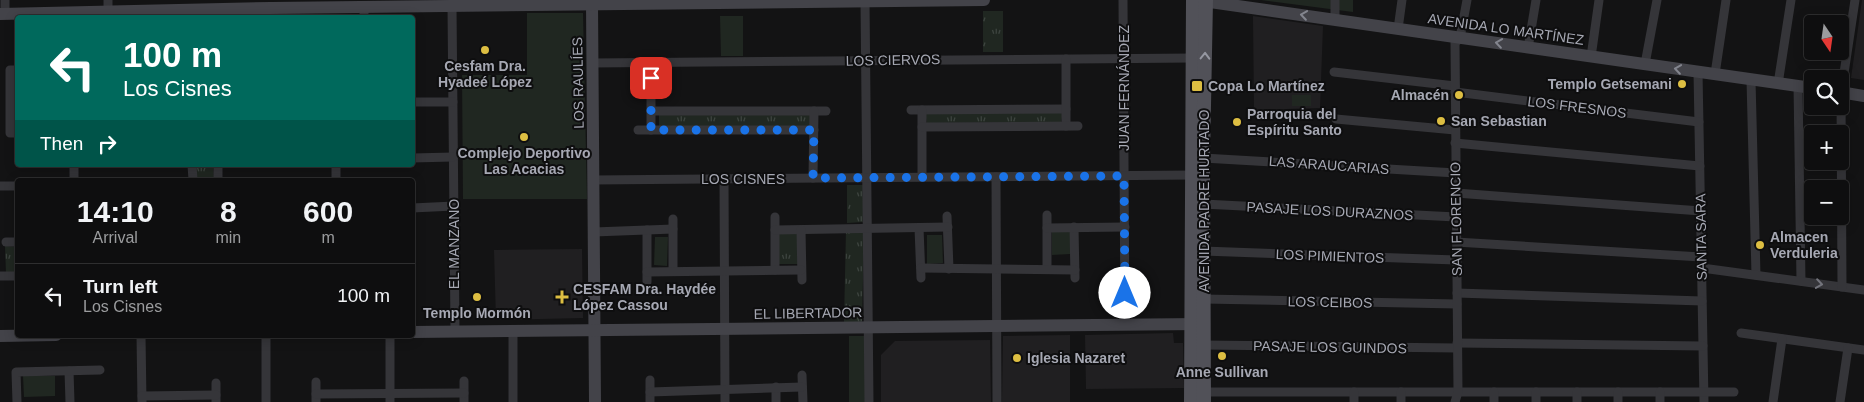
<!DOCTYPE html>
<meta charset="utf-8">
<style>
body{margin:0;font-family:Helvetica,sans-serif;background:#171718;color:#f1f3f6;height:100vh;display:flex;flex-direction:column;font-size:19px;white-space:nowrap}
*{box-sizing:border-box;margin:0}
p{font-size:16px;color:#9b9c9e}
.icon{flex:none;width:28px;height:28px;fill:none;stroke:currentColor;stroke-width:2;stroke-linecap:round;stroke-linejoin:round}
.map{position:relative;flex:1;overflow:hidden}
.panel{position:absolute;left:15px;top:178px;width:400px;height:160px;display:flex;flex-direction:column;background:#0e0e0f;border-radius:5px;box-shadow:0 2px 12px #0003,0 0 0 1px #2e2e2f}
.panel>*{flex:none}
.hud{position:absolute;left:15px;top:15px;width:400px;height:152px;border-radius:5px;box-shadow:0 2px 12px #0003,0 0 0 1px #2e2e2f;background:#00695c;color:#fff;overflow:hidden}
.needle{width:32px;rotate:167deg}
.controls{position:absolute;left:1804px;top:15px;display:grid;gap:10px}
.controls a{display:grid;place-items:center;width:45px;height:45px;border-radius:5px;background:#0e0e0f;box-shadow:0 2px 12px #0003,0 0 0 1px #2e2e2f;font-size:25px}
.pin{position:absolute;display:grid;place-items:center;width:42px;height:42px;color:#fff;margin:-21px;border-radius:10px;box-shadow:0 2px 8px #0006}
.me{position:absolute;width:55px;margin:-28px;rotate:0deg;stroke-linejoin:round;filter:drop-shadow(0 0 4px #0008)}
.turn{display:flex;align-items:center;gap:18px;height:105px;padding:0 25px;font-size:22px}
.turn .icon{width:65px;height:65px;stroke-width:2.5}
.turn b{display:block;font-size:35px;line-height:42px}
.then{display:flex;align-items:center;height:48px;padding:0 25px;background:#0003;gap:10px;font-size:19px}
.eta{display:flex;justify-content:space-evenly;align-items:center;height:85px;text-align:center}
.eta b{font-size:30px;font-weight:800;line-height:35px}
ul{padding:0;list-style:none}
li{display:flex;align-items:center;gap:15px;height:65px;padding:0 25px;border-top:1px solid #2e2e2f}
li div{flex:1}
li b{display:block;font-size:19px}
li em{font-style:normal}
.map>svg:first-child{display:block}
</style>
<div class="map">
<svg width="1864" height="402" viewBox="0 0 1864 402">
<defs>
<pattern id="grass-tufts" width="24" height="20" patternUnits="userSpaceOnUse" patternTransform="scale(1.25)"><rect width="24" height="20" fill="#202721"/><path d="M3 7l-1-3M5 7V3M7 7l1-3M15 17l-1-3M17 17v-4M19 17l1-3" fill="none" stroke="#3d443f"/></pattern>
</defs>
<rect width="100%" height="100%" fill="#131314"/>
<g fill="#201f21">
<polygon points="1862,0 1864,0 1864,80 1851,78"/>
<polygon points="1253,16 1323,26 1320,108 1254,110"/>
<polygon points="582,249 583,318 496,320 494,250"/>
<polygon points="1173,333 1174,343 1183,343 1184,388 1086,389 1085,335"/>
<polygon points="1070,335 1070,402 1002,402 1003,336"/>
<polygon points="990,340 991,402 881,402 881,355 895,341"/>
</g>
<g fill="url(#grass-tufts)">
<rect x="983" y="11" width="20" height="41"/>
<rect x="12" y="76" width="5" height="51"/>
<polygon points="1063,111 1061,122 927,123 925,113"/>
<polygon points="659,114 810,114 810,127 659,128"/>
<polygon points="195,165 213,165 214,179 195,179"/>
<polygon points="847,185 863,185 863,222 847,223"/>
<polygon points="846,231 864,232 862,322 844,322"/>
<polygon points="777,232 797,232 798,264 779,264"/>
<polygon points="5,246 17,247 17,273 6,273"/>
</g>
<g fill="#202721">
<polygon points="1261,0 1353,0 1353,12"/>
<polygon points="527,13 583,13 587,199 463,199 462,75 527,75"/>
<polygon points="720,16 743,16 743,56 721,56"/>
<rect x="1292" y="95" width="19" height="11"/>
<polygon points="1070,230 1070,254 1052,255 1052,231"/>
<polygon points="927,235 942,235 943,263 927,264"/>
<polygon points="655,237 668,237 667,266 654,265"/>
<rect x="849" y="336" width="16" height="66"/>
<polygon points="23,376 55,376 55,396 24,397"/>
</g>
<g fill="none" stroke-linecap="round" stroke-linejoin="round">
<g stroke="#353539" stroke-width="9">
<polyline points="5,0 5,14"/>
<polyline points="108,0 108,12"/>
<polyline points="1123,0 1125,325"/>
<polyline points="865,1 869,402"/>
<polyline points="452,6 455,331"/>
<polyline points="364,7 364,18"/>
<polyline points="1335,20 1335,0"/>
<polyline points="1398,29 1402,0"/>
<polyline points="1528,48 1536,0"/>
<polyline points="1591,57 1599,0"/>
<polyline points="651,62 651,130"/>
<polyline points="592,63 1193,58"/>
<polyline points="1645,64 1657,0"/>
<polyline points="18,70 10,70 10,133 18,133"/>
<polyline points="1334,72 1455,86"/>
<polyline points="1698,72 1704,402"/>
<polyline points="1715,74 1726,0"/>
<polyline points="1751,80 1756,275"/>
<polyline points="1778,84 1791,0"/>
<polyline points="1798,86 1801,281"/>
<polyline points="1455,92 1699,122"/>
<polyline points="412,102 453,102"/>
<polyline points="911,110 1066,109"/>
<polyline points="922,110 922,177"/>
<polyline points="651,111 826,111"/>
<polyline points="1336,119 1455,130"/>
<polyline points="1066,126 1066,59"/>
<polyline points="922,127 1078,126"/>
<polyline points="638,130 814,130"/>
<polyline points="1455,143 1700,166"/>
<polyline points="412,158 453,157"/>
<polyline points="1203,158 1456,173"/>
<polyline points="74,165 74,180"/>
<polyline points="192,165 193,180"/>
<polyline points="218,165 218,180"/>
<polyline points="336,165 336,180"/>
<polyline points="996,177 997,402"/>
<polyline points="813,178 814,111"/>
<polyline points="724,179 725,402"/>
<polyline points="593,180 1193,175"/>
<polyline points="0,186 18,186"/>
<polyline points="1456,193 1701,211"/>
<polyline points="1203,204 1456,217"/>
<polyline points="412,208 454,206"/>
<polyline points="1047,215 1047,269"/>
<polyline points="947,216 949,269"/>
<polyline points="775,217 775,270"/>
<polyline points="1074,227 1075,278"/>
<polyline points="919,228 921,278"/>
<polyline points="1047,228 1125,227"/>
<polyline points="647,230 647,282"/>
<polyline points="775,230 948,227"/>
<polyline points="801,230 802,280"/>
<polyline points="594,232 673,229"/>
<polyline points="6,242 18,242"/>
<polyline points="1456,242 1701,257"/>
<polyline points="1203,251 1456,260"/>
<polyline points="921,268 1075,270"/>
<polyline points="1702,268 1864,290"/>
<polyline points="673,271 673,219"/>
<polyline points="647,272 801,270"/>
<polyline points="0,276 18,276"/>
<polyline points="1842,287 1841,93 1855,0"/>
<polyline points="1457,293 1702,301"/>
<polyline points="1203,299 1457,304"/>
<polyline points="513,331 513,402"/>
<polyline points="1741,333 1864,350"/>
<polyline points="141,335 142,402"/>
<polyline points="266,335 266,402"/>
<polyline points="390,335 390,402"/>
<polyline points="1457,343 1703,346"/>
<polyline points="1203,345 1457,348"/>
<polyline points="69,371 70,402"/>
<polyline points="802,375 803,402"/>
<polyline points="650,380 650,402"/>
<polyline points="464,381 464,402"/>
<polyline points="316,382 316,402"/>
<polyline points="216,383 216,402"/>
<polyline points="776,387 776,402"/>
<polyline points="650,392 802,387"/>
<polyline points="1204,392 1734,392"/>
<polyline points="1494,392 1494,402"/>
<polyline points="1536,392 1536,402"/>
<polyline points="1577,392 1577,402"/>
<polyline points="1618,392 1618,402"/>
<polyline points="1660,392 1660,402"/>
<polyline points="316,394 464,393"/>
<polyline points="142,396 216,395"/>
<polyline points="17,402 16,372 100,370"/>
<polyline points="1354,402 1354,392"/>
<polyline points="1401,402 1401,392"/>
<polyline points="1455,402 1458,392 1455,43 1460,38 1467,0"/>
<polyline points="1773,402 1782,339"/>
<polyline points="1840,402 1848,348"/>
</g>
<g stroke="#434349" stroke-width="12">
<polyline points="1196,0 1812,88"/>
<polyline points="592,4 595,402"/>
<polyline points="0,14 271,8 984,0"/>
<polyline points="1840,92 1864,96"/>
<polyline points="412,332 1200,324"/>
<polyline points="0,336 56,335"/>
</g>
<g stroke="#515158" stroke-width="14">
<polyline points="1191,402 1193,0"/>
<polyline points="1204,402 1203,158 1206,0"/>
</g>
</g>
<defs><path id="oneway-chevron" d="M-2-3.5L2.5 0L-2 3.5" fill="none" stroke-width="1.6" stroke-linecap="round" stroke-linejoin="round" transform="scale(1.25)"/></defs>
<g stroke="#83858e">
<use href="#oneway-chevron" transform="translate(1304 15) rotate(-172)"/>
<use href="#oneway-chevron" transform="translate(1499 43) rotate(-172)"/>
<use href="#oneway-chevron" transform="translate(1678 69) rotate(-172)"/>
</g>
<use stroke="#9597a1" href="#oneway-chevron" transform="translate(1205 56) rotate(-89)"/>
<use stroke="#73747c" href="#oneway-chevron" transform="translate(1819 284) rotate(8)"/>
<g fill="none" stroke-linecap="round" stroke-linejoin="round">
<polyline stroke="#1a73e8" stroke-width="9" stroke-dasharray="0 16.2" points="651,78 651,130 814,130 813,178 1124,176 1125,293"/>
</g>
<g fill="#ddbe42" stroke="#0e0e0f" stroke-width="2">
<circle cx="485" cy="50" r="5"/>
<circle cx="1682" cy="84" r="5"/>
<rect x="1191" y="80" width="12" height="12" rx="2.5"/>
<circle cx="1459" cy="95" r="5"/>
<circle cx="1441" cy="121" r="5"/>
<circle cx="1237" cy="122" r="5"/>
<circle cx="524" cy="137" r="5"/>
<circle cx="1760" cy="245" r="5"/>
<circle cx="477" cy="297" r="5"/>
<path d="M559.5 289.5h5v5h5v5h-5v5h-5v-5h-5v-5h5z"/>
<circle cx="1222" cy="356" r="5"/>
<circle cx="1017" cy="358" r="5"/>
</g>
<g text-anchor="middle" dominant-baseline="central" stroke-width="4" stroke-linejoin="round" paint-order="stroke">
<g font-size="14" fill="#a6a8b3" stroke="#0e0e0f">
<text transform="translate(1506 29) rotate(8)">AVENIDA LO MARTÍNEZ</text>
<text transform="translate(893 60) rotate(-1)">LOS CIERVOS</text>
<text transform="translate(578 83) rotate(-91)">LOS RAULÍES</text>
<text transform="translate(1124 88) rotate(-90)">JUAN FERNÁNDEZ</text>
<text transform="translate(1577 107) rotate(7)">LOS FRESNOS</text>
<text transform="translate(1329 165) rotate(4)">LAS ARAUCARIAS</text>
<text x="743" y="179">LOS CISNES</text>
<text transform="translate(1204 201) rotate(-90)">AVENIDA PADRE HURTADO</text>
<text transform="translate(1330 211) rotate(3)">PASAJE LOS DURAZNOS</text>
<text transform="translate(1456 219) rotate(-91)">SAN FLORENCIO</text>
<text transform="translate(1701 237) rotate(-91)">SANTA SARA</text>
<text transform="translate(454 244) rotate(-90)">EL MANZANO</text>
<text transform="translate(1330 256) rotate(2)">LOS PIMIENTOS</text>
<text transform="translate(1330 302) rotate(1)">LOS CEIBOS</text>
<text transform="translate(808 313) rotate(-1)">EL LIBERTADOR</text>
<text transform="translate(1330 347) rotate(1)">PASAJE LOS GUINDOS</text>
</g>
<g font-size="14" font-weight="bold" fill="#a6a8b3" stroke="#0e0e0f" text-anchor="start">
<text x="485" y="66" text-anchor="middle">Cesfam Dra.<tspan x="485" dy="16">Hyadeé López</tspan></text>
<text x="1672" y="84" text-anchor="end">Templo Getsemani</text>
<text x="1208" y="86">Copa Lo Martínez</text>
<text x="1449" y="95" text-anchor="end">Almacén</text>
<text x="1247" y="114">Parroquia del<tspan x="1247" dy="16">Espíritu Santo</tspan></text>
<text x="1451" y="121">San Sebastian</text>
<text x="524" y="153" text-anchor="middle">Complejo Deportivo<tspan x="524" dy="16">Las Acacias</tspan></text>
<text x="1770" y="237">Almacen<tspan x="1770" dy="16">Verduleria</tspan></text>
<text x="573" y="289">CESFAM Dra. Haydée<tspan x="573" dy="16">López Cassou</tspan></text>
<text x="477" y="313" text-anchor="middle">Templo Mormón</text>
<text x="1027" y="358">Iglesia Nazaret</text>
<text x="1222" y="372" text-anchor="middle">Anne Sullivan</text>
</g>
</g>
</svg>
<div class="controls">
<a><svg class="needle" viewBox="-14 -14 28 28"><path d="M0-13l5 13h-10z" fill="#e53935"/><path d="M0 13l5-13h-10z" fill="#9b9c9e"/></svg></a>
<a><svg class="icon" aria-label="search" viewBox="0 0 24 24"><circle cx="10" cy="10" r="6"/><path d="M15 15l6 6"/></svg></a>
<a>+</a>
<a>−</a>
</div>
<div class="pin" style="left:651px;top:78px;background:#d93025"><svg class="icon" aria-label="arrive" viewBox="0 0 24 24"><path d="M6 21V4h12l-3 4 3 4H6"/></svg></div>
<svg class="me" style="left:1125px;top:293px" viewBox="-20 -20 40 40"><circle r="19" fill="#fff"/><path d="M0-13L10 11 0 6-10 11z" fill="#1a73e8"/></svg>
<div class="hud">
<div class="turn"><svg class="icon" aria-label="left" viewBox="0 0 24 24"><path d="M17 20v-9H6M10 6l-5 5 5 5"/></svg><div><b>100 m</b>Los Cisnes</div></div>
<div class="then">Then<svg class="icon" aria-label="right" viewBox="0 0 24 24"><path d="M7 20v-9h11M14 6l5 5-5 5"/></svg></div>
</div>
<section class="panel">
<div class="eta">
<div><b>14:10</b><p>Arrival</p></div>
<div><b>8</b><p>min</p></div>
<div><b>600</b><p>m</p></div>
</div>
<ul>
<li><svg class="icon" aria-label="left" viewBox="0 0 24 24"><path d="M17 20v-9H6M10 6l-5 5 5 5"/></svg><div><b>Turn left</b><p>Los Cisnes</p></div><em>100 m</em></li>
</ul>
</section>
</div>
